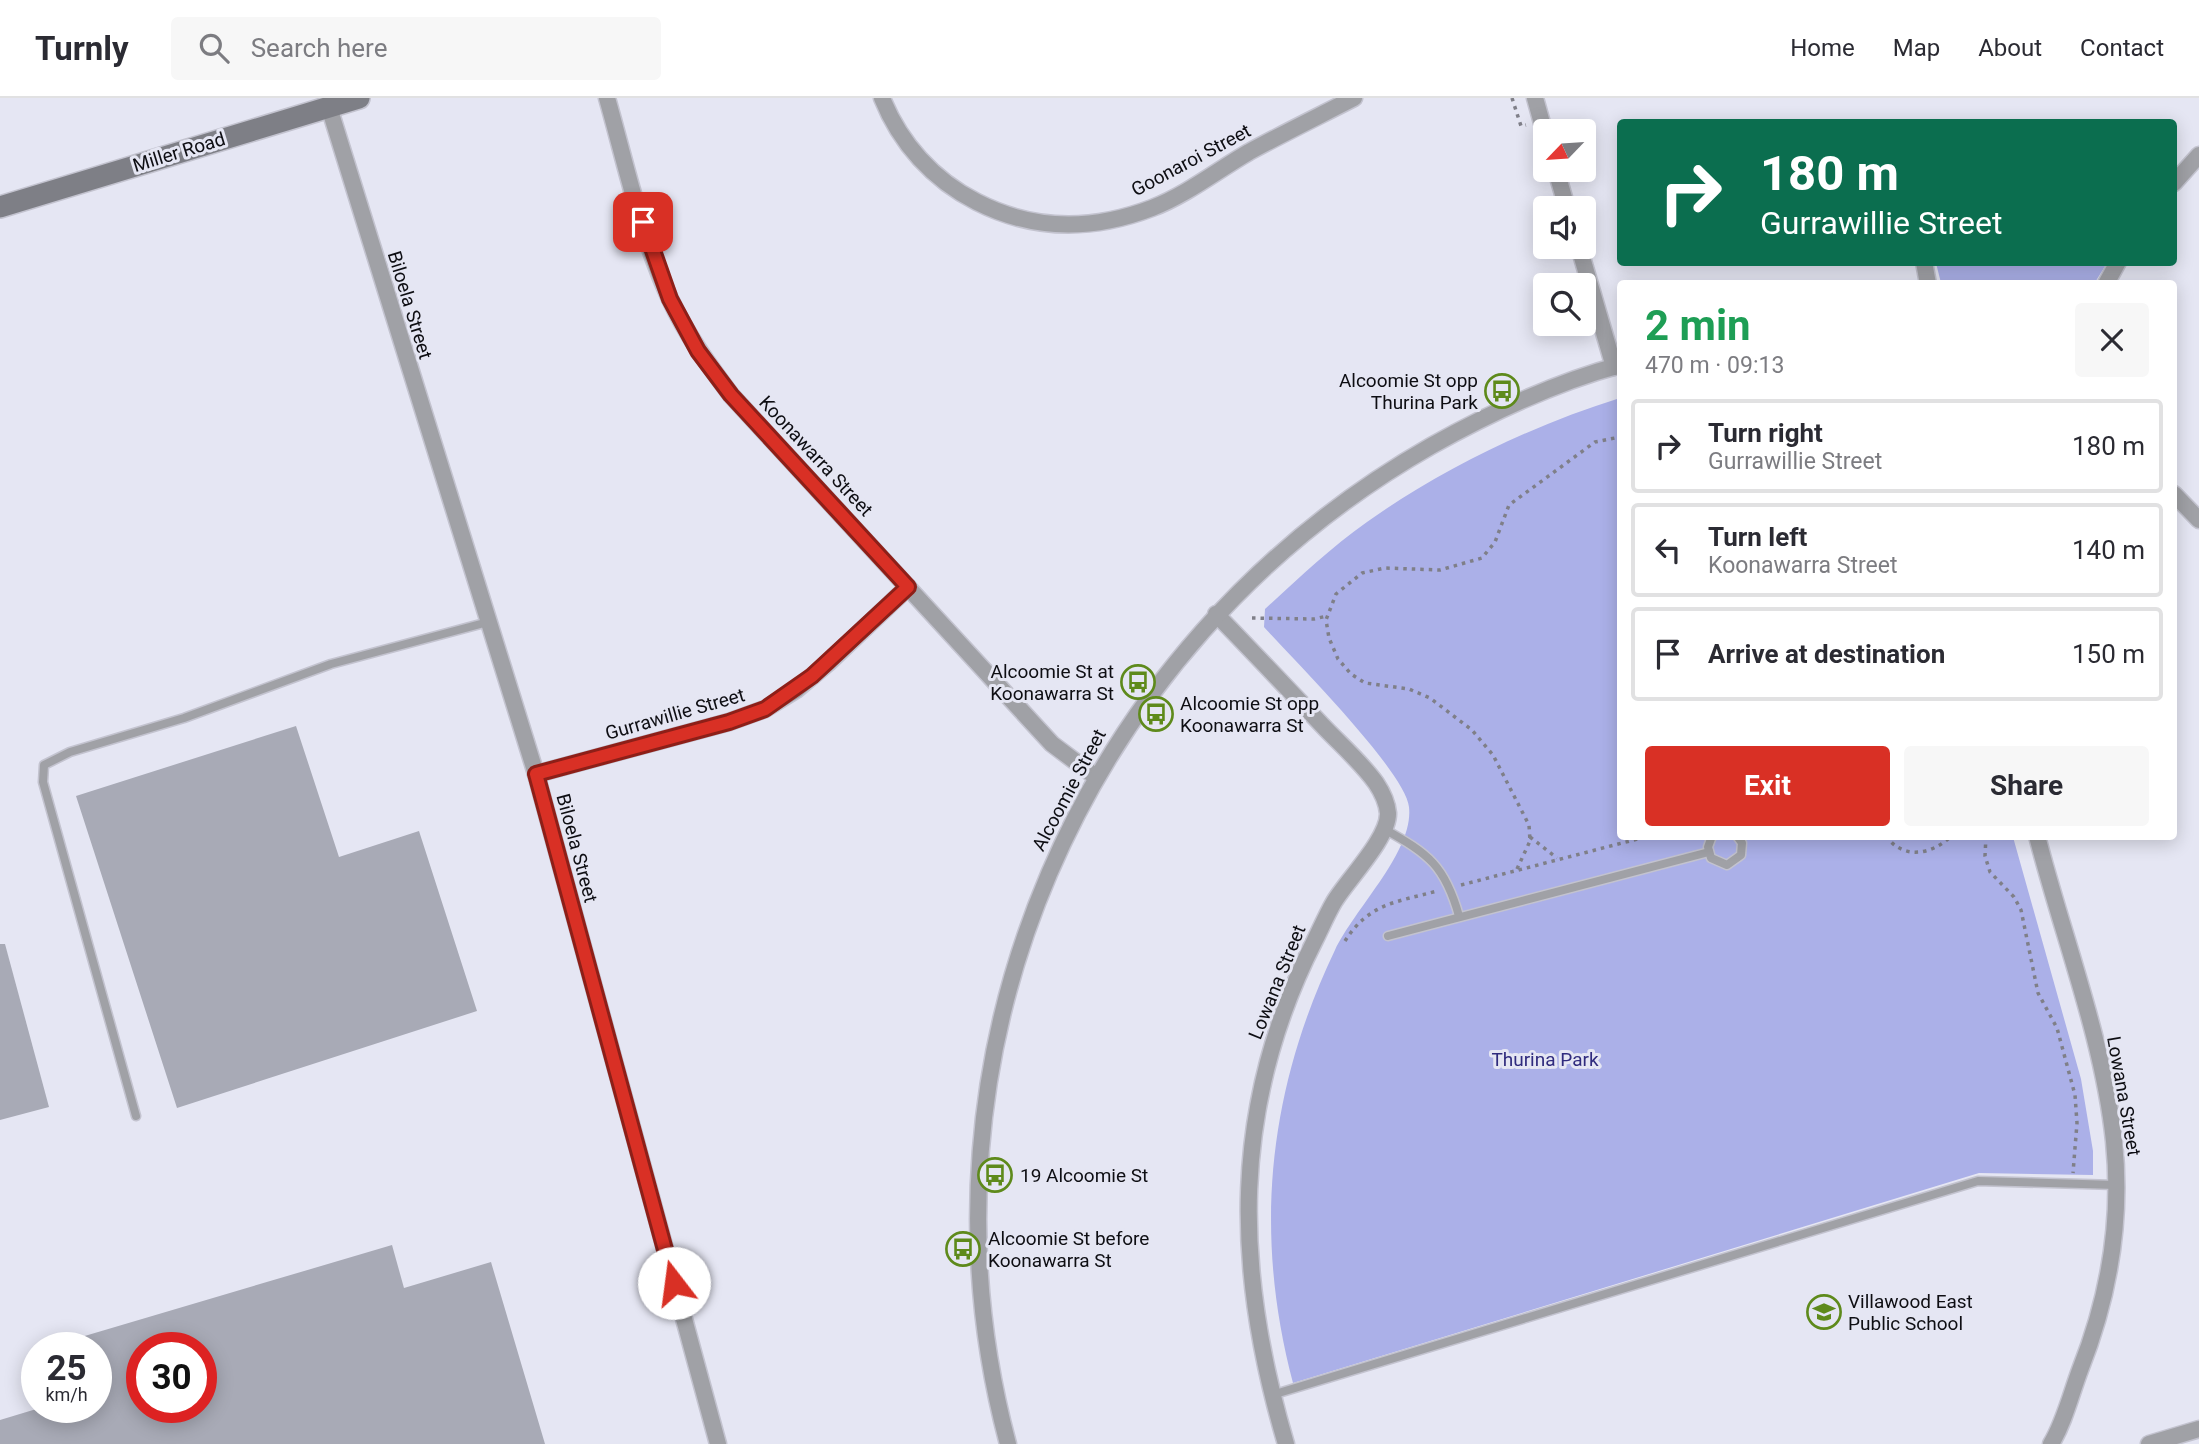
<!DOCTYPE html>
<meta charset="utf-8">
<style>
body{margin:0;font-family:Roboto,sans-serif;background:#f7f7f7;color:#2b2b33;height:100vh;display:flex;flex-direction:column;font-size:26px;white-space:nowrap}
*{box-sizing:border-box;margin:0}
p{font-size:23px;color:#7c7c81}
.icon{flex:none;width:38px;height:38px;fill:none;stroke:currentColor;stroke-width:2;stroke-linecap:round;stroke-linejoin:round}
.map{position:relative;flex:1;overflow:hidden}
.sheet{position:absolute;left:1617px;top:182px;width:560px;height:560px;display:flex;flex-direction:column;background:#fff;border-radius:7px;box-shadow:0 4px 18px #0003}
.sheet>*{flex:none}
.top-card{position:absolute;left:1617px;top:21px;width:560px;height:147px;border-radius:7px;box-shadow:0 4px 18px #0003;background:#0b6e4f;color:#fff;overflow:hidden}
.needle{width:46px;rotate:245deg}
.buttons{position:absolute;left:1533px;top:21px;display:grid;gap:14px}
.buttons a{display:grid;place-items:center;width:63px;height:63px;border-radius:7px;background:#fff;box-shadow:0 4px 18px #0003;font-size:35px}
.speed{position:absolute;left:21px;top:1234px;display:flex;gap:14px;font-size:35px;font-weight:700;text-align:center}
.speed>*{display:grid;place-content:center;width:91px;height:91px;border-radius:50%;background:#fff;box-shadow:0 4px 18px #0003;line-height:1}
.speed small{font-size:18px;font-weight:400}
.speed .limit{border:10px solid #d22;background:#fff;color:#111}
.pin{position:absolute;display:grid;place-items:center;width:60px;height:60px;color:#fff;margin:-30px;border-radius:14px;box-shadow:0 4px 10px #0006}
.me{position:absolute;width:77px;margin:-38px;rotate:345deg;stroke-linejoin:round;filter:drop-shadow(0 0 5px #0008)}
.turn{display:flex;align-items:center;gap:24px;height:147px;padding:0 28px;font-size:32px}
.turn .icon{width:91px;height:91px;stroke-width:2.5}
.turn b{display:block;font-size:49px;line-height:60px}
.round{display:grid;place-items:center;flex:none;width:74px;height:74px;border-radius:7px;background:#f7f7f7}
.head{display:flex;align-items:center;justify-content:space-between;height:119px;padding:0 28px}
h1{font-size:42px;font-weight:700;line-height:52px;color:#1e9e55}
.button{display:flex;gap:14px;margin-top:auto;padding:14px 28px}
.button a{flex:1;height:80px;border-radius:7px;background:#d93025;color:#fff;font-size:28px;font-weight:700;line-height:80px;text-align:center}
.button a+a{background:#f7f7f7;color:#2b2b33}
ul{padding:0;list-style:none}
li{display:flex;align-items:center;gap:21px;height:94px;margin:0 14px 10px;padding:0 14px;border:4px solid #e1e1e2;border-radius:7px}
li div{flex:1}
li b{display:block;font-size:26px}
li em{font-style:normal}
header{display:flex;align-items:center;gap:42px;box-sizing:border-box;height:98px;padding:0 35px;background:#fff;border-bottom:2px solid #e1e1e2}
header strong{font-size:33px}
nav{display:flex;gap:38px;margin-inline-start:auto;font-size:24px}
.search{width:490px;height:63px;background:#f7f7f7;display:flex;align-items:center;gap:18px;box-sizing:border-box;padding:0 24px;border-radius:7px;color:#7c7c81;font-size:26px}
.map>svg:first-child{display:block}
</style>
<header>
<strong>Turnly</strong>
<div class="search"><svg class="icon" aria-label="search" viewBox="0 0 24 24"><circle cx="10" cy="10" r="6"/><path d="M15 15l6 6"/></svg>Search here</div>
<nav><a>Home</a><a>Map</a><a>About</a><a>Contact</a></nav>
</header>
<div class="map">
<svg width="2199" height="1346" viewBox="0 0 2199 1346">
<rect width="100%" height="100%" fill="#e5e6f3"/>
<g fill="#abb0e8">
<polygon points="1936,165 1936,164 2107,165 2094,186 1941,185"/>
<path d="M1620 300V738L2013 739 2081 981 2093 1053V1077L1979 1075 1293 1285C1253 1134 1268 992 1335 852 1355 810 1414 753 1409 709 1405 673 1293 561 1264 529L1265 511C1298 481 1330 450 1367 424 1443 370 1531 328 1620 300Z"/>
</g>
<g fill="#a8aab6" fill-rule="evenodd">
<polygon points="296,628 339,759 419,733 477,913 177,1010 76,698"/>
<polygon points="0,846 5,846 49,1009 0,1022"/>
<path d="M392 1147 404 1190 491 1164 545 1346H0V1322L43 1309H96V1250H61V1245ZM142 1250H201V1309H142Z"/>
</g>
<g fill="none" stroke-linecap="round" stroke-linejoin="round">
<g stroke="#c3c3cf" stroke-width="11">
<g id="lane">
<path d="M1384 731C1429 756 1445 768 1459 818"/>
<polyline points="1712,738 1708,749 1711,760 1727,767 1741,757 1742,745 1737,738"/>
<polyline points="1388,838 1709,754"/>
<polyline points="136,1018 43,684 44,667 70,654 184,620 331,566 488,524"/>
<polyline points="1272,1297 1978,1083 2116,1087"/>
</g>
</g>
<g stroke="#c3c3cf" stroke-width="19">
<g id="street">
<path d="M607 0C626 67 641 138 670 201 686 236 708 266 731 297L1052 646 1096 679"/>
<path d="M882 0C900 45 933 82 977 104 1034 133 1092 133 1152 110 1186 97 1218 72 1249 54 1284 35 1319 18 1354 0"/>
<polyline points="1535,0 1545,36"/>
<polyline points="329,9 536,676 718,1346"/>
<polyline points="1556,72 1567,110"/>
<polyline points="2174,85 2199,57"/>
<polyline points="1579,149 1614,269"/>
<polyline points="1924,164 1928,186"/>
<polyline points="2106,186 2118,164"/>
<polyline points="2174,396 2199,422"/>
<path d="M1216 516C1252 553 1287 590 1322 627 1340 646 1361 664 1376 685 1382 694 1387 705 1388 715 1389 740 1347 782 1334 804 1327 816 1321 830 1315 842 1230 1009 1234 1171 1286 1346"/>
<polyline points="536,676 729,624 765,611 796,592 828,565 908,489"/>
<path d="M2037 738C2063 839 2103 940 2114 1043 2122 1121 2109 1199 2080 1272 2071 1296 2064 1325 2051 1346"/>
<path d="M1008 1346C903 956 1082 547 1431 348 1490 315 1554 285 1620 267"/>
<polyline points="2149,1346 2199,1331"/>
</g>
</g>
<g stroke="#c3c3cf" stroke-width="24">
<polyline id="secondary" points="0,109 359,0"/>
</g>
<g stroke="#7f7f88" stroke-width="3.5" stroke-dasharray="3.5 5" stroke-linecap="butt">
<polyline points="1512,0 1521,28 1526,27"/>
<polyline points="1252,520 1314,521 1327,518"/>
<path d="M1886 738C1903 762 1932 757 1951 738"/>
<polyline points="1986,738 1985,758 1990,774 2014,799 2021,812 2038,895 2057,930 2075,997 2077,1025 2073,1075"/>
<polyline points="1530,739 1557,760"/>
<polyline points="1517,771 1530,743 1529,727 1493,657 1472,632 1430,600 1409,591 1365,585 1351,576 1338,561 1329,540 1326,522 1336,496 1362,475 1385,470 1440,472 1482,460 1495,444 1509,407 1595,344 1620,339"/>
<polyline points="1461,787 1649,738"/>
<path d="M1345 843C1369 805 1397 804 1437 793"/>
</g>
<use href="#lane" stroke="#a0a1a6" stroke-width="8"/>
<use href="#street" stroke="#a0a1a6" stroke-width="16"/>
<use href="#secondary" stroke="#7e7f86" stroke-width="21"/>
</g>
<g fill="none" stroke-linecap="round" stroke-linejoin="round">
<g stroke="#8d1f18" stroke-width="18">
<polyline id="route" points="643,124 670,201 698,253 731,297 908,489 812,578 765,611 729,624 536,676 674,1185"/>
</g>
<use href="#route" stroke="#d93025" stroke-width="12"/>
</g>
<defs>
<g id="bus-ring" transform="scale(1.75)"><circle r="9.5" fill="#e5e6f3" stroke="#5e8a1b" stroke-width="1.5"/><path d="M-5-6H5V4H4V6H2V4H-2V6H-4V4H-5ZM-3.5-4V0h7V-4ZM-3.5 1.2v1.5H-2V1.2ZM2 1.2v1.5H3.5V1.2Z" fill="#5e8a1b"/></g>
<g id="school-ring" transform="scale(1.75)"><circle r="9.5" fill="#e5e6f3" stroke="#5e8a1b" stroke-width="1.5"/><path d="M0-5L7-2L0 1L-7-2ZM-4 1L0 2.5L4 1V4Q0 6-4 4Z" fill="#5e8a1b"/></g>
</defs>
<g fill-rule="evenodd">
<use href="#bus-ring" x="1502" y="293"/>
<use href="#bus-ring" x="1138" y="584"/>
<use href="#bus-ring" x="1156" y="616"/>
<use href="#bus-ring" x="995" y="1077"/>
<use href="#bus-ring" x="963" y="1151"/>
<use href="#school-ring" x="1824" y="1214"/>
</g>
<g text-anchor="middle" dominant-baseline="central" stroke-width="6" stroke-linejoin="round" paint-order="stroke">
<g font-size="19" fill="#0e0e13" stroke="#e5e6f3">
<text transform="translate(179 54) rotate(-17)">Miller Road</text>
<text transform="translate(1191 62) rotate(-28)">Goonaroi Street</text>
<text transform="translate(410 207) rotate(73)">Biloela Street</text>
<text transform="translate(816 358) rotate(47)">Koonawarra Street</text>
<text transform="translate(675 616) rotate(-16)">Gurrawillie Street</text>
<text transform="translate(1069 692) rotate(-62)">Alcoomie Street</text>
<text transform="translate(577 750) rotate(75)">Biloela Street</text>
<text transform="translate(1277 884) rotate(-68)">Lowana Street</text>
<text transform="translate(2124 998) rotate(80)">Lowana Street</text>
</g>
<g font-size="19" fill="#0e0e13" stroke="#e5e6f3" text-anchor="start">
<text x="1478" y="282" text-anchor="end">Alcoomie St opp<tspan x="1478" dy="22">Thurina Park</tspan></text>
<text x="1114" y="573" text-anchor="end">Alcoomie St at<tspan x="1114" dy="22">Koonawarra St</tspan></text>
<text x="1180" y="605">Alcoomie St opp<tspan x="1180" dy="22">Koonawarra St</tspan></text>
<text x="1020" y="1077">19 Alcoomie St</text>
<text x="988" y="1140">Alcoomie St before<tspan x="988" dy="22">Koonawarra St</tspan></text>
<text x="1848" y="1203">Villawood East<tspan x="1848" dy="22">Public School</tspan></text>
</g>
<g font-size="19" fill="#302b7e" stroke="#e5e6f3">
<text x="1545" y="961">Thurina Park</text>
</g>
</g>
</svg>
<div class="buttons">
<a><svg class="needle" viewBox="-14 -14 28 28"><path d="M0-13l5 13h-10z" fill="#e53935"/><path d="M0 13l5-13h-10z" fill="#7c7c81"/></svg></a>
<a><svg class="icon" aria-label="sound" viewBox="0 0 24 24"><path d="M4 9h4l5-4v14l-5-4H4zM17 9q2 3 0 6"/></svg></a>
<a><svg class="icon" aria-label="search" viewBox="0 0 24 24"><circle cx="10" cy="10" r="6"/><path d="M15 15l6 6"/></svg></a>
</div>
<div class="speed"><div>25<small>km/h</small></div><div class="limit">30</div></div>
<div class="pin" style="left:643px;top:124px;background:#d93025"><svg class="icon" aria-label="arrive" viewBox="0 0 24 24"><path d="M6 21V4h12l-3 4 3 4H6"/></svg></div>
<svg class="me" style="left:674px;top:1185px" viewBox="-20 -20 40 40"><circle r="19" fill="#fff"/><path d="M0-13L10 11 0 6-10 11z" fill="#d93025"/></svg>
<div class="top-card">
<div class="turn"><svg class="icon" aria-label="right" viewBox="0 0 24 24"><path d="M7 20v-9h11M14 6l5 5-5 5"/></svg><div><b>180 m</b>Gurrawillie Street</div></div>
</div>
<section class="sheet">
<div class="head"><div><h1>2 min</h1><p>470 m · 09:13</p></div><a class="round"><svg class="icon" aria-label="close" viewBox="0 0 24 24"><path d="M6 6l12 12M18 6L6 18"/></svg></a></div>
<ul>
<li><svg class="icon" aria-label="right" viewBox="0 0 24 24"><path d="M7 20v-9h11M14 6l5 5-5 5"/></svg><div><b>Turn right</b><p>Gurrawillie Street</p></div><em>180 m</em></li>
<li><svg class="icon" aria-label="left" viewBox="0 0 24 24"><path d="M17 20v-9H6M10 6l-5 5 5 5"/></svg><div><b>Turn left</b><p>Koonawarra Street</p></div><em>140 m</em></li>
<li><svg class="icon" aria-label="arrive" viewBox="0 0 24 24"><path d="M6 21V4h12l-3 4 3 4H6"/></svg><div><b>Arrive at destination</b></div><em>150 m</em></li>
</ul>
<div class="button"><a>Exit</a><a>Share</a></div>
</section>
</div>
